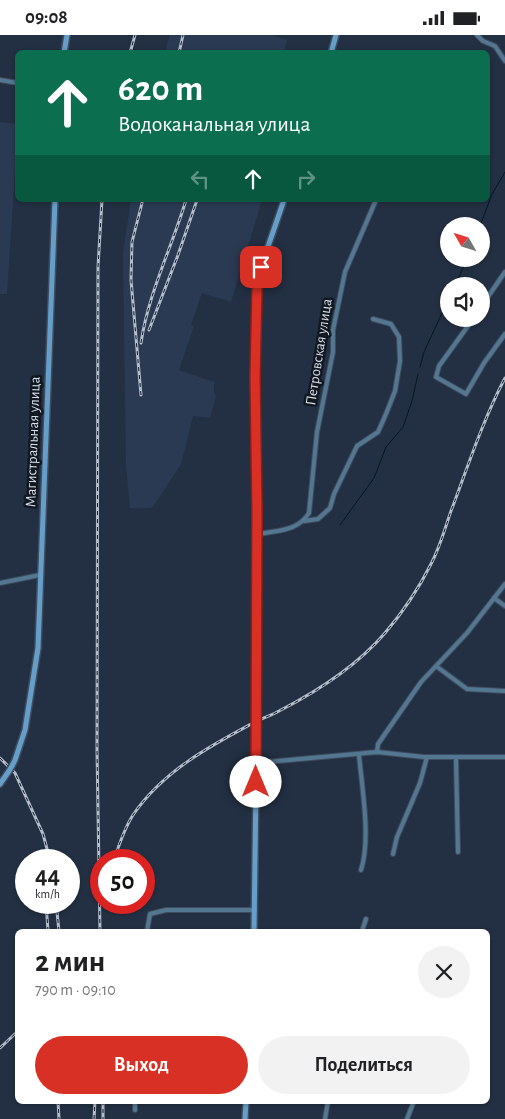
<!DOCTYPE html>
<html lang="ru">
<meta charset="utf-8">
<style>
body{margin:0;font-family:"Alegreya Sans",sans-serif;background:#f2f2f2;color:#202124;height:100vh;display:flex;flex-direction:column;font-size:19px;white-space:nowrap}
*{box-sizing:border-box;margin:0}
p{font-size:16px;color:#757577}
.icon{flex:none;width:28px;height:28px;fill:none;stroke:currentColor;stroke-width:2;stroke-linecap:round;stroke-linejoin:round}
.map{position:relative;flex:1;overflow:hidden}
.drawer{position:absolute;left:15px;top:894px;width:475px;height:175px;display:flex;flex-direction:column;background:#fff;border-radius:8px;box-shadow:0 1px 4px #0004}
.drawer>*{flex:none}
.top-card{position:absolute;left:15px;top:15px;width:475px;height:152px;border-radius:8px;box-shadow:0 1px 4px #0004;background:#0b6e4f;color:#fff;overflow:hidden}
.needle{width:32px;rotate:309deg}
.controls{position:absolute;left:440px;top:182px;display:grid;gap:10px}
.controls a{display:grid;place-items:center;width:50px;height:50px;border-radius:50%;background:#fff;box-shadow:0 1px 4px #0004;font-size:25px}
.speed{position:absolute;left:15px;top:814px;display:flex;gap:10px;font-size:25px;font-weight:700;text-align:center}
.speed>*{display:grid;place-content:center;width:65px;height:65px;border-radius:50%;background:#fff;box-shadow:0 1px 4px #0004;line-height:1}
.speed small{font-size:12px;font-weight:400}
.speed .limit{border:8px solid #d22;background:#fff;color:#111}
.pin{position:absolute;display:grid;place-items:center;width:42px;height:42px;color:#fff;margin:-21px;border-radius:10px;box-shadow:0 2px 8px #0006}
.me{position:absolute;width:55px;margin:-28px;rotate:0deg;stroke-linejoin:round;filter:drop-shadow(0 0 4px #0008)}
.turn{display:flex;align-items:center;gap:18px;height:105px;padding:0 20px;font-size:22px}
.turn .icon{width:65px;height:65px;stroke-width:2.5}
.turn b{display:block;font-size:35px;line-height:42px}
.lanes{display:flex;align-items:center;height:48px;padding:0 20px;background:#0003;justify-content:center;gap:25px;direction:ltr}
.lanes .off{opacity:.35}
.round{display:grid;place-items:center;flex:none;width:52px;height:52px;border-radius:26px;background:#f2f2f2}
.headline{display:flex;align-items:center;justify-content:space-between;height:85px;padding:0 20px}
h1{font-size:30px;font-weight:700;line-height:38px}
.button{display:flex;gap:10px;margin-top:auto;padding:10px 20px}
.button a{flex:1;height:58px;border-radius:30px;background:#d93025;color:#fff;font-size:20px;font-weight:700;line-height:58px;text-align:center}
.button a+a{background:#f2f2f2;color:#202124}
.status{display:flex;justify-content:space-between;align-items:center;height:35px;padding:0 25px;background:#fff;direction:ltr}
.status svg{height:14px;fill:currentColor}
.map>svg:first-child{display:block}
</style>
<div class="status"><b>09:08</b><svg viewBox="0 0 49 12"><path d="M0 12V9h3v3zM5 12V6h3v6zM10 12V3h3v9zM15 12V0h3v12zM26 1h20v11H26zM47 4h2v5h-2z"/></svg></div>
<div class="map">
<svg width="505" height="1084" viewBox="0 0 505 1084">
<rect width="100%" height="100%" fill="#233043"/>
<g fill="#2a3a52">
<polygon points="170,0 272,0 287,5 284,17 165,17"/>
<polygon points="0,87 18,89 7,259 0,259"/>
<polygon points="131,165 262,165 231,267 202,258 191,290 194,291 179,335 214,347 214,359 216,361 210,383 193,381 181,429 153,472 149,473 130,473 126,431 123,217"/>
</g>
<g fill="none" stroke-linecap="round" stroke-linejoin="round">
<g stroke="#001922" stroke-width="1">
<polyline points="480,191 492,159 505,137"/>
<polyline points="455,251 467,224"/>
<polyline points="420,332 424,317 449,263"/>
<polyline points="340,490 374,443 386,412 403,392 412,366 418,339"/>
</g>
<g stroke="#3f4c5e" stroke-width="6">
<g id="minor">
<polyline points="477,0 483,6 495,11 505,26"/>
<polyline points="0,45 18,48"/>
<polyline points="481,272 505,237"/>
<polyline points="473,284 439,331 436,342 466,359 484,328 505,299"/>
<polyline points="304,486 318,484 330,473 334,459 357,411 378,397 386,379 395,356 400,326 399,302 391,289 373,284"/>
<path d="M260 499C279 495 298 496 309 478L317 397 333 317V295L345 237 376 165"/>
<polyline points="0,548 40,540"/>
<polyline points="494,563 505,571"/>
<polyline points="436,631 467,654 505,656"/>
<polyline points="377,717 378,709 421,647 467,598 505,549"/>
<path d="M359 720C362 753 371 804 361 835"/>
<polyline points="456,723 458,817"/>
<polyline points="256,728 377,717 424,722 505,722"/>
<polyline points="393,819 397,802 420,748 427,722"/>
<polyline points="147,896 150,879 166,875 255,875"/>
<polyline points="362,896 366,884"/>
<polyline points="135,1066 135,1075"/>
<polyline points="325,1084 328,1066"/>
<polyline points="407,1084 414,1066"/>
</g>
</g>
<g stroke="#3f4c5e" stroke-width="8">
<g id="secondary">
<polyline points="64,18 67,0"/>
<polyline points="331,18 336,0"/>
<polyline points="12,731 15,725 25,695 38,613 55,165"/>
<polyline points="0,749 9,736"/>
<polyline points="254,896 257,675 257,475 255,342 257,253 261,232 284,165"/>
<polyline points="245,1084 246,1066"/>
</g>
</g>
<use href="#minor" stroke="#537791" stroke-width="4"/>
<use href="#secondary" stroke="#659ec8" stroke-width="5"/>
<g stroke="#b3bdcb" stroke-width="3">
<g id="rail">
<polyline points="130,18 135,0"/>
<polyline points="179,18 183,0"/>
<polyline points="149,295 178,220 197,165"/>
<path d="M141 308C148 259 172 212 186 165"/>
<polyline points="141,360 131,245 132,207 142,168"/>
<polyline points="0,723 15,738 43,799 50,825"/>
<path d="M114 825C119 810 124 794 133 780 163 736 210 711 255 687 263 683 272 680 279 676 318 656 356 632 385 598 403 577 419 553 431 529 440 512 445 493 451 476 468 431 483 385 505 343"/>
<polyline points="46,868 48,896"/>
<polyline points="56,868 59,896"/>
<polyline points="100,896 97,715 98,232 102,165"/>
<polyline points="0,1013 18,996"/>
<polyline points="58,1066 59,1084"/>
<polyline points="103,1066 103,1084"/>
<polyline points="94,1084 95,1066"/>
</g>
</g>
<use href="#rail" stroke="#121820" stroke-width="1" stroke-dasharray="4" stroke-linecap="butt"/>
<g stroke="#3f4c5e" stroke-width="8" stroke-linecap="butt">
<polyline id="secondary-bridge" points="9,736 12,731"/>
</g>
<use href="#secondary-bridge" stroke="#659ec8" stroke-width="5"/>
</g>
<g fill="none" stroke-linecap="round" stroke-linejoin="round">
<g stroke="#8d1f18" stroke-width="12">
<polyline id="route" points="256,747 257,475 255,342 257,254 261,232"/>
</g>
<use href="#route" stroke="#d93025" stroke-width="9"/>
</g>
<g text-anchor="middle" dominant-baseline="central" stroke-width="5" stroke-linejoin="round" paint-order="stroke">
<g font-size="15" fill="#d5deea" stroke="#121820">
<text transform="translate(319 317) rotate(-81)">Петровская улица</text>
<text transform="translate(33 407) rotate(-88)">Магистральная улица</text>
</g>
</g>
</svg>
<div class="controls">
<a><svg class="needle" viewBox="-14 -14 28 28"><path d="M0-13l5 13h-10z" fill="#e53935"/><path d="M0 13l5-13h-10z" fill="#757577"/></svg></a>
<a><svg class="icon" aria-label="sound" viewBox="0 0 24 24"><path d="M4 9h4l5-4v14l-5-4H4zM17 9q2 3 0 6"/></svg></a>
</div>
<div class="speed"><div>44<small>km/h</small></div><div class="limit">50</div></div>
<div class="pin" style="left:261px;top:232px;background:#d93025"><svg class="icon" aria-label="arrive" viewBox="0 0 24 24"><path d="M6 21V4h12l-3 4 3 4H6"/></svg></div>
<svg class="me" style="left:256px;top:747px" viewBox="-20 -20 40 40"><circle r="19" fill="#fff"/><path d="M0-13L10 11 0 6-10 11z" fill="#d93025"/></svg>
<div class="top-card">
<div class="turn"><svg class="icon" aria-label="ahead" viewBox="0 0 24 24"><path d="M12 20V5M6 11l6-6 6 6"/></svg><div><b>620 m</b>Водоканальная улица</div></div>
<div class="lanes"><svg class="icon off" aria-label="left" viewBox="0 0 24 24"><path d="M17 20v-9H6M10 6l-5 5 5 5"/></svg><svg class="icon" aria-label="ahead" viewBox="0 0 24 24"><path d="M12 20V5M6 11l6-6 6 6"/></svg><svg class="icon off" aria-label="right" viewBox="0 0 24 24"><path d="M7 20v-9h11M14 6l5 5-5 5"/></svg></div>
</div>
<section class="drawer">
<div class="headline"><div><h1>2 мин</h1><p>790 m · 09:10</p></div><a class="round"><svg class="icon" aria-label="close" viewBox="0 0 24 24"><path d="M6 6l12 12M18 6L6 18"/></svg></a></div>
<div class="button"><a>Выход</a><a>Поделиться</a></div>
</section>
</div>
